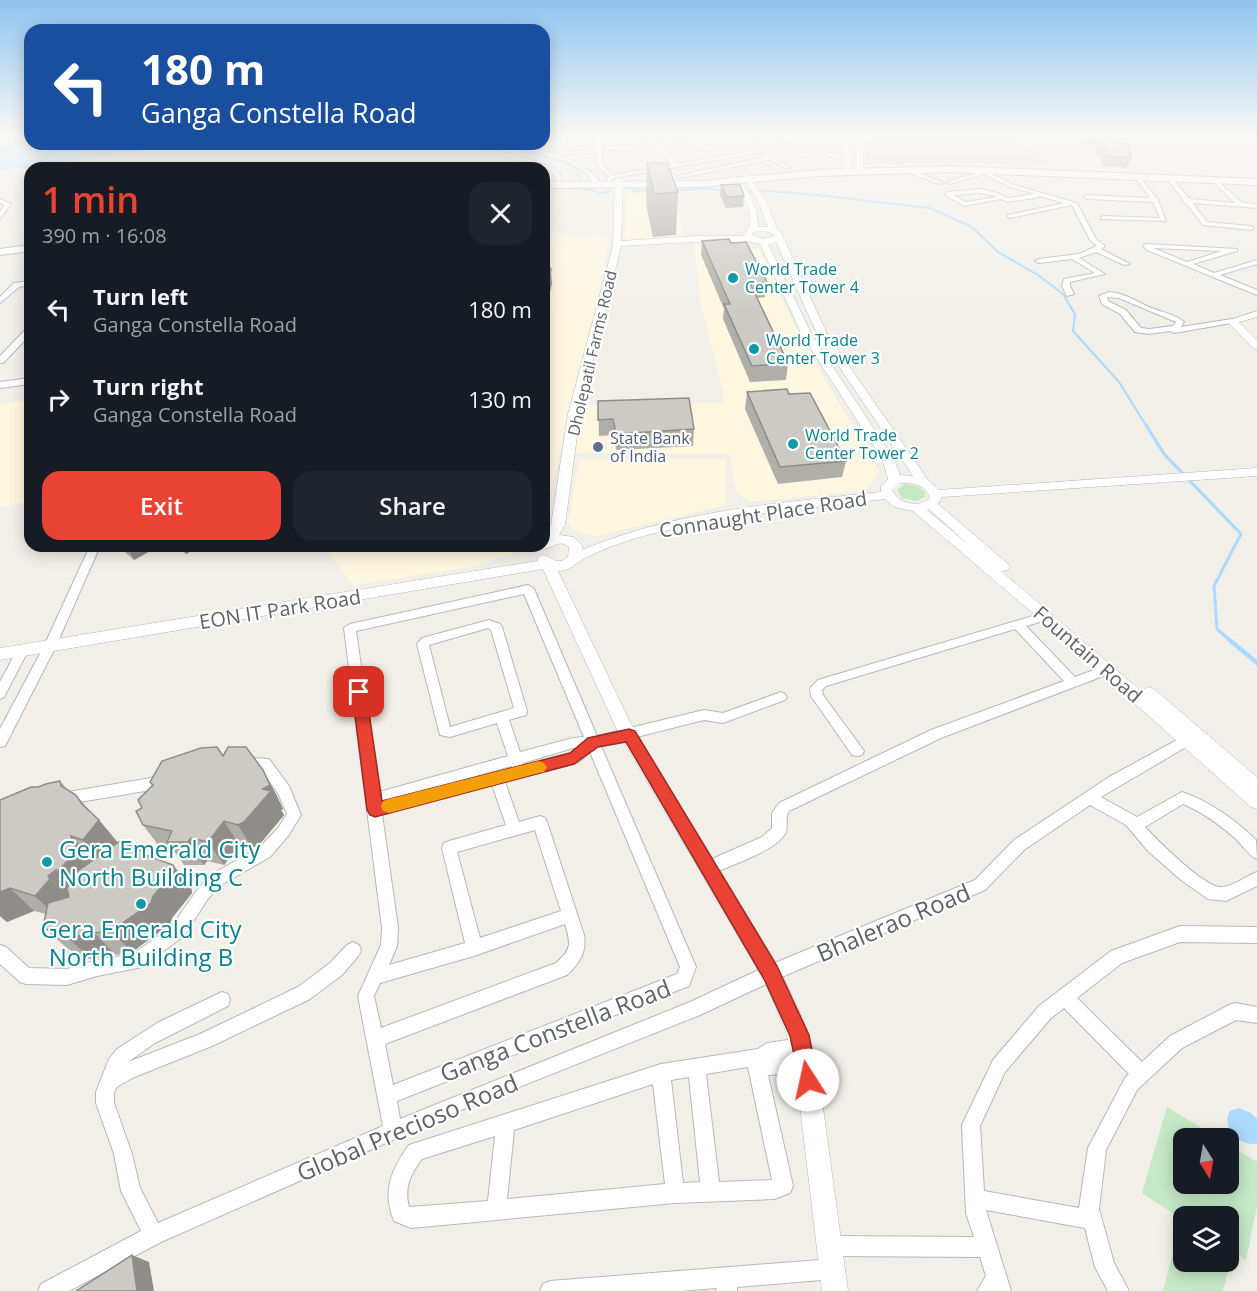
<!DOCTYPE html>
<meta charset="utf-8">
<style>
body{margin:0;font-family:"Open Sans",sans-serif;background:#20242c;color:#f1f3f6;height:100vh;display:flex;flex-direction:column;font-size:22px;white-space:nowrap}
*{box-sizing:border-box;margin:0}
p{font-size:20px;color:#9ea1a6}
.icon{flex:none;width:33px;height:33px;fill:none;stroke:currentColor;stroke-width:2;stroke-linecap:round;stroke-linejoin:round}
.map{position:relative;flex:1;overflow:hidden}
.details{position:absolute;left:24px;top:162px;width:526px;height:390px;display:flex;flex-direction:column;background:#171b24;border-radius:18px;box-shadow:0 3px 15px #0003}
.details>*{flex:none}
.top-card{position:absolute;left:24px;top:24px;width:526px;height:126px;border-radius:18px;box-shadow:0 3px 15px #0003;background:#1a4fa0;color:#fff;overflow:hidden}
.needle{width:39px;rotate:169deg}
.fabs{position:absolute;left:1173px;top:1128px;display:grid;gap:12px}
.fabs a{display:grid;place-items:center;width:66px;height:66px;border-radius:12px;background:#171b24;box-shadow:0 3px 15px #0003;font-size:30px}
.pin{position:absolute;display:grid;place-items:center;width:51px;height:51px;color:#fff;margin:-26px;border-radius:12px;box-shadow:0 3px 9px #0006}
.me{position:absolute;width:66px;margin:-33px;rotate:350deg;stroke-linejoin:round;filter:drop-shadow(0 0 4px #0008)}
.turn{display:flex;align-items:center;gap:21px;height:126px;padding:0 18px;font-size:27px}
.turn .icon{width:78px;height:78px;stroke-width:2.5}
.turn b{display:block;font-size:42px;line-height:51px}
.round{display:grid;place-items:center;flex:none;width:63px;height:63px;border-radius:18px;background:#20242c}
.overview{display:flex;align-items:center;justify-content:space-between;height:102px;padding:0 18px}
h1{font-size:36px;font-weight:600;line-height:45px;color:#ea4335}
.button{display:flex;gap:12px;margin-top:auto;padding:12px 18px}
.button a{flex:1;height:69px;border-radius:18px;background:#ea4335;color:#fff;font-size:24px;font-weight:600;line-height:69px;text-align:center}
.button a+a{background:#20242c;color:#f1f3f6}
ul{padding:0;list-style:none}
li{display:flex;align-items:center;gap:18px;height:90px;padding:0 18px}
li div{flex:1}
li b{display:block;font-size:22px}
li em{font-style:normal}
.map>svg:first-child{display:block}
</style>
<div class="map">
<svg width="1257" height="1291" viewBox="0 0 1257 1291">
<rect width="100%" height="100%" fill="#f1efe8"/>
<g fill="#fef7e0">
<polygon points="673,193 684,237 625,240 627,194"/>
<polygon points="545,233 610,236 596,312 570,406 545,522"/>
<polygon points="734,242 760,251 799,335 880,473 864,491 749,502 736,492 730,454 569,453 583,405 724,403 720,378 701,306 694,243"/>
<polygon points="30,400 30,502 0,507 0,404"/>
<polygon points="726,459 726,505 596,536 582,534 572,529 567,520 570,515 579,460"/>
<polygon points="323,546 529,546 527,549 475,566 354,585"/>
</g>
<polygon fill="#e1ded6" points="880,134 1007,134 1051,163 1035,163 1036,166 954,163 887,164 866,160 864,149 868,143"/>
<g fill="#c5e8c5">
<polygon points="904,484 918,486 925,492 925,497 916,501 902,498 897,490"/>
<polygon points="1167,1107 1218,1138 1184,1138 1184,1184 1228,1184 1229,1145 1257,1162 1257,1206 1246,1260 1229,1249 1228,1216 1184,1216 1183,1220 1142,1193"/>
<polygon points="1180,1226 1183,1228 1184,1262 1231,1260 1223,1291 1163,1291"/>
</g>
<g fill="#aadaff">
<polygon points="30,138 30,144 213,144 168,147 0,171 0,144"/>
<path d="M1239 1108 1251 1113 1257 1119V1144C1240 1146 1220 1128 1230 1111Z"/>
</g>
<g fill="none" stroke-linecap="round" stroke-linejoin="round">
<g stroke="#aadaff" stroke-width="2">
<polyline points="496,144 569,164 578,172 584,188 600,193 610,192"/>
<polyline points="673,190 713,189 725,192"/>
<polyline points="633,191 651,190"/>
<polyline points="745,192 768,191 817,195 930,208 972,227 998,252 1038,275 1063,294 1075,314 1073,331 1119,382 1147,427"/>
</g>
<polyline stroke="#aadaff" stroke-width="3" points="1146,425 1164,454 1241,534 1214,586 1217,629 1233,643"/>
<polyline stroke="#aadaff" stroke-width="4.5" points="1231,641 1257,663"/>
<g stroke="#b5b8bc" stroke-width="2">
<g id="minor">
<path d="M596 134H605L599 137 602 148 652 144 640 134H647L658 143 669 142 698 146 730 145 733 147 698 150 662 146 677 164 777 146 721 134H734L837 154 861 156 837 158 786 148 614 178 609 182 606 180 609 177 596 164 597 152 559 155C575 161 588 168 599 180V184L596 186 585 172 565 161 508 144H517L551 153 596 149 593 136ZM656 147 672 165 613 175 602 164 603 151Z"/>
<polygon points="476,144 483,144 493,149 553,167 560,174 562,181 557,182 554,175 549,169 489,151"/>
<polygon points="764,153 792,168 787,169 769,160 680,178 677,176 764,157 761,155"/>
<path d="M978 167 1014 185 1077 203 1096 239 1105 246 1101 249 1130 264 1124 265 1096 252 1079 258 1105 274 1070 282V286L1074 294 1067 296 1062 286 1064 279 1095 273 1072 259 1039 263 1035 261 1039 259 1079 254 1097 246 1090 240 1072 205 1010 218 1008 217V215L1064 203 1039 196 1036 198 1007 202 1001 199 964 206 945 195 947 192 981 189 997 193 1008 198 1035 194 1010 187 984 174 950 184 947 182 980 172 975 169ZM981 193 997 197 965 202 954 195Z"/>
<polygon points="905,169 909,169 944,183 939,184 905,171"/>
<polygon points="1137,174 1158,200 1166,221 1101,219 1101,217 1103,216 1160,218 1153,202 1087,199 1084,197 1087,195 1150,198 1134,176"/>
<polygon points="1170,176 1190,199 1235,203 1211,180 1216,179 1242,203 1257,204 1257,208 1193,203 1207,222 1251,226 1254,228 1251,230 1203,225 1186,203 1182,201 1183,200 1167,178"/>
<polygon points="0,199 11,204 0,219 0,212 4,205 0,203"/>
<path d="M1146 244 1237 249V251L1193 264 1214 273 1257 260V264L1220 275 1257 290V295L1147 250 1143 246ZM1153 248 1222 251 1187 262Z"/>
<polygon points="30,281 30,285 19,287 0,303 0,297 14,283"/>
<path d="M1109 292C1126 293 1138 303 1154 309 1164 313 1175 314 1184 322L1181 327 1232 319 1236 321 1232 323 1174 333 1170 331 1149 334 1135 332 1120 314 1102 304 1099 296ZM1107 297 1119 298 1176 322 1173 326 1149 329 1141 328 1126 310 1108 301Z"/>
<polygon points="27,328 30,328 30,335 3,363 0,363 0,356"/>
<polygon points="30,378 30,384 0,388 0,382"/>
<polygon points="90,546 100,546 56,646 5,746 0,747 0,729 44,646"/>
<path d="M528 585 534 589 597 736 704 710 723 713 781 692 785 694 787 697 785 700 723 723 704 720 601 746 696 967 689 986 397 1101 400 1119 690 1002 765 967 975 880 1014 840 1109 777 1186 735 1191 736 1193 740 1191 744 1101 797 1137 817 1182 792C1211 802 1234 819 1256 840L1257 859C1248 855 1243 846 1236 839 1220 825 1203 812 1183 804L1145 827C1158 841 1206 889 1222 887 1234 886 1246 876 1257 872V886L1226 901 1208 899 1181 880 1148 851 1126 825 1090 805 1024 850 985 890 777 979 700 1015 459 1111 161 1242 69 1291H38L41 1284 141 1231 121 1191 114 1154 96 1103V1092L109 1059 117 1049 159 1022 222 992 228 994 230 1000 228 1006 155 1043 128 1062 200 1034 298 987 330 963 347 945 353 942 359 945 361 950 359 955 342 975 310 999 212 1046 132 1078 117 1087 114 1093V1103L132 1154 140 1188 158 1223 383 1126 358 996 381 945 382 928 344 628 350 624ZM524 594 584 737 573 738 520 752 509 720 526 715 527 711 502 627 500 624 489 620 422 638 417 644 440 735 450 737 497 723 508 756 379 792 356 631ZM488 628 491 630 514 708 450 727 429 645ZM573 748H577L570 754 523 766V763ZM590 752 680 967 677 974 393 1085 385 1044 567 975C579 964 587 952 584 935L547 822 545 818 540 816 519 822 505 782 579 762ZM511 766 513 768 413 794ZM492 785 506 825 449 841 444 843 442 848 465 943 389 965 397 946 398 928 382 814ZM535 830 561 911 480 938 457 852ZM565 924C571 944 572 949 556 963L381 1028 374 996 380 983 474 956Z"/>
<path d="M1046 612 1052 616 1050 619 1026 626 1075 677 1107 665 1111 667 1113 670 1111 673 941 738 789 811C784 818 789 827 785 834 775 851 732 865 713 873L708 875 703 873 701 868 703 863 762 837 772 828V813L779 803 931 730 1064 681 1015 629 826 686 822 690 823 695 864 751 862 755 857 756 852 755 811 696 810 688 818 680Z"/>
<polygon points="22,647 28,651 4,697 0,699 0,682 18,648"/>
<polygon points="241,757 269,759 289,786 301,815 288,836 270,857 219,886 207,900 184,936 142,967 97,976 67,985 26,984 20,982 0,964 0,945 6,947 29,968 67,969 97,960 133,954 172,926 197,890 209,876 260,847 278,828 287,814 278,793 260,769 236,767 234,763 236,759"/>
<polygon points="166,773 171,775 173,779 171,783 151,790 62,805 57,803 55,799 57,795 62,793 151,778"/>
<path d="M1180 926 1257 927V943L1180 942 1122 963 1077 998 1142 1062 1170 1036 1229 1005 1235 1003 1257 1007V1023L1236 1020 1182 1048 1137 1090 1106 1150 1099 1209 1114 1263 1129 1291H1108L1095 1267 1085 1228 986 1210 1011 1291H977L986 1276 980 1257 830 1256 823 1253 820 1246 823 1239 830 1236 974 1237 966 1213 962 1125 993 1060 1039 1006 1111 951ZM1064 1008 1129 1074 1125 1078 1088 1148 1079 1208 984 1191 980 1126 1005 1072 1051 1018Z"/>
<path d="M802 1038 808 1041 811 1047 808 1053 802 1056 812 1058 815 1064 812 1070 806 1073 768 1075 793 1186 790 1193 774 1199 675 1203 411 1228 394 1221C382 1192 391 1169 409 1145L661 1064 758 1049 767 1043ZM748 1067 772 1180 719 1182 706 1074ZM689 1077 700 1182 683 1183 671 1080ZM653 1084 665 1184 507 1199 514 1130ZM495 1136 488 1201 409 1207C404 1188 410 1175 422 1159Z"/>
<polygon points="833,1259 840,1262 843,1269 840,1276 833,1279 737,1287 737,1291 717,1291 716,1288 680,1291 540,1291 543,1284 550,1281"/>
</g>
</g>
<g stroke="#b5b8bc" stroke-width="1">
<g id="tertiary">
<polygon points="852,134 859,134 849,144 852,172 848,174 844,172 843,143"/>
<polygon points="864,134 871,134 863,147 863,171 859,173 855,171 856,147"/>
<path d="M742 175H748L766 201 777 229 781 232 827 334 928 480 939 490 1257 468V476L942 497 938 504 1008 564 1010 567 1008 570 1001 571 1141 691 1148 687 1154 689 1257 777V809L1251 807 1041 620 913 511 894 507 885 499C808 508 730 515 655 533 631 539 603 548 582 560 573 565 569 571 558 571L630 722 778 966 802 1017 817 1064 848 1291H822L795 1064 785 1029 764 980 617 730 543 569 0 660V648L537 561 538 557 543 555C554 558 558 566 568 557L569 547C559 539 554 547 544 549L538 546H544V536L551 525 568 414 613 246 615 180 619 178 623 180 621 241 695 236H743C745 232 749 228 750 224 753 208 739 190 730 178L734 176C748 185 759 210 758 227H768L758 201ZM764 231 774 234V236L763 239 752 235 753 232ZM750 242 760 244 802 335 882 459 888 479 881 486V492C780 503 677 510 582 550L583 546 574 537 559 535 565 525 580 414 621 246 695 242ZM776 242 817 334 913 476 900 475 894 459 812 335 768 244ZM900 483C912 482 925 484 930 498 919 509 898 503 892 490ZM929 509 969 545 927 510Z"/>
<polygon points="1257,311 1257,317 1239,322 1257,340 1257,349 1253,348 1227,321"/>
</g>
</g>
<g stroke="#b6babf" stroke-width="2">
<g id="secondary">
<polygon points="949,166 1257,179 1257,185 949,172 818,176 701,187 544,188 544,182 701,181 818,170"/>
<polygon points="30,245 30,251 0,255 0,249"/>
</g>
</g>
<use href="#minor" fill="#fff" fill-rule="evenodd"/>
<use href="#tertiary" fill="#fff" fill-rule="evenodd"/>
<use href="#secondary" fill="#fff" fill-rule="evenodd"/>
</g>
<g fill="#afaea9">
<polygon points="1078,134 1114,134 1115,143 1131,158 1127,168 1102,166 1101,157 1097,157 1095,146 1083,145 1082,137 1078,136"/>
<polygon points="647,163 678,192 676,235 653,237 646,204"/>
<polygon points="721,185 744,196 743,207 726,208 720,195"/>
<polygon points="702,241 731,243 767,282 765,297 757,298 788,363 786,380 750,382 723,319 724,309 701,255"/>
<polygon points="747,392 789,394 846,461 842,477 778,484 745,409"/>
<polygon points="598,401 694,429 693,446 616,450 614,435 599,436"/>
<polygon points="122,546 200,546 186,554 177,547 154,549 134,560 126,553"/>
<polygon points="223,756 276,794 283,809 281,810 284,815 259,845 252,848 239,845 224,865 207,861 204,865 184,865 174,851 161,849 143,825 142,808 152,785 150,782"/>
<polygon points="60,781 69,791 99,820 118,843 148,856 191,887 192,893 172,918 170,924 132,952 116,955 113,952 105,956 91,959 81,957 67,948 43,927 46,914 34,911 7,922 0,916 38,787"/>
</g>
<g fill="#8f8d8a">
<polygon points="551,269 552,284 548,300 544,303 544,287"/>
<polygon points="127,546 153,546 154,549 134,560"/>
<polygon points="182,546 200,546 186,554"/>
<polygon points="263,770 276,794 283,809 281,810 284,815 259,845 252,848 238,825 263,789"/>
<polygon points="76,795 96,819 99,820 119,844 103,863 83,840 82,804"/>
<polygon points="224,821 239,845 224,865 208,842"/>
<polygon points="71,836 92,859 97,875 70,899 48,876 56,870"/>
<polygon points="191,838 207,861 204,865 188,842"/>
<polygon points="173,865 191,887 192,893 172,918 170,924 132,952 111,931"/>
<polygon points="50,879 73,901 58,918 35,896"/>
<polygon points="10,888 34,911 7,922 0,916 0,892"/>
<polygon points="94,929 94,933 113,952 105,956 91,959 68,938"/>
<polygon points="132,1255 149,1262 154,1291 137,1291"/>
</g>
<g fill="#cccac5" stroke="#8f8d8a" stroke-width="1.5">
<polygon points="1086,134 1114,134 1115,143 1128,144 1131,158 1106,156 1105,148 1100,147 1099,136 1087,135"/>
<polygon points="647,163 667,163 678,192 654,194"/>
<polygon points="740,184 744,196 727,197 721,185"/>
<polygon points="729,239 731,243 746,242 767,282 750,283 788,363 752,366 724,304 730,304 702,241"/>
<polygon points="544,258 551,269 547,284 544,287"/>
<polygon points="787,389 789,394 810,393 846,461 780,467 747,392"/>
<polygon points="689,398 694,429 616,434 613,419 598,420 598,401"/>
<polygon points="217,747 223,756 228,747 246,747 263,770 270,785 263,789 271,791 244,822 238,825 224,821 208,842 191,838 188,842 167,842 172,831 143,825 136,811 142,808 138,800 153,785 150,782 162,761 201,748"/>
<polygon points="60,781 61,786 76,795 82,804 99,820 83,840 71,836 76,852 55,874 56,870 48,876 50,879 35,896 10,888 0,892 0,800 31,787 38,787 46,784"/>
<polygon points="120,841 144,852 146,855 173,865 175,870 153,896 151,903 111,931 94,933 94,929 83,935 68,938 57,936 43,927 48,903 69,897 67,888 75,873"/>
<polygon points="132,1255 137,1291 76,1291"/>
</g>
<linearGradient id="sky" x2="0" y2="1"><stop stop-color="#8fc3f1"/><stop offset="0.43" stop-color="#f9f8f5"/><stop offset="1" stop-color="#f9f8f5" stop-opacity="0"/></linearGradient>
<rect width="1257" height="315" fill="url(#sky)"/>
<polygon fill="#ea4335" stroke="#982c22" stroke-width="1.5" points="359,686 364,688 366,692 382,801 570,753 588,738 629,729 635,731 777,966 809,1035 818,1080 815,1087 808,1090 801,1087 790,1036 764,979 626,742 598,747 574,764 375,817 370,815 367,810 352,692 354,688"/>
<polygon fill="#f59e0b" points="539,761 544,763 547,767 544,772 539,773 389,813 383,811 381,806 383,801 389,799"/>
<g fill="#0f9aa8" stroke="#fff" stroke-width="2">
<circle cx="733" cy="278" r="6"/>
<circle cx="754" cy="349" r="6"/>
<circle cx="793" cy="444" r="6"/>
<circle cx="47" cy="862" r="6"/>
<circle cx="141" cy="904" r="6"/>
</g>
<circle fill="#5c6f8a" stroke="#fff" stroke-width="2" cx="598" cy="447" r="6"/>
<g text-anchor="middle" dominant-baseline="central" stroke-width="4.5" stroke-linejoin="round" paint-order="stroke">
<g font-size="16" fill="#0d838f" stroke="#fff" text-anchor="start">
<text x="745" y="269">World Trade<tspan x="745" dy="18">Center Tower 4</tspan></text>
<text x="766" y="340">World Trade<tspan x="766" dy="18">Center Tower 3</tspan></text>
<text x="805" y="435">World Trade<tspan x="805" dy="18">Center Tower 2</tspan></text>
</g>
<g font-size="16" fill="#5f6368" stroke="#fff">
<text transform="translate(592 353) rotate(-77)">Dholepatil Farms Road</text>
</g>
<g font-size="16" fill="#4e5e75" stroke="#fff" text-anchor="start">
<text x="610" y="438">State Bank<tspan x="610" dy="18">of India</tspan></text>
</g>
<g font-size="20" fill="#5f6368" stroke="#fff">
<text transform="translate(763 514) rotate(-9)">Connaught Place Road</text>
<text transform="translate(280 609) rotate(-9)">EON IT Park Road</text>
<text transform="translate(1088 654) rotate(41)">Fountain Road</text>
</g>
<g font-size="24" fill="#0d838f" stroke="#fff" text-anchor="start">
<text x="59" y="848">Gera Emerald City<tspan x="59" dy="28">North Building C</tspan></text>
<text x="141" y="928" text-anchor="middle">Gera Emerald City<tspan x="141" dy="28">North Building B</tspan></text>
</g>
<g font-size="24" fill="#5f6368" stroke="#fff">
<text transform="translate(893 922) rotate(-23)">Bhalerao Road</text>
<text transform="translate(555 1030) rotate(-21)">Ganga Constella Road</text>
<text transform="translate(407 1127) rotate(-23)">Global Precioso Road</text>
</g>
</g>
</svg>
<div class="fabs">
<a><svg class="needle" viewBox="-14 -14 28 28"><path d="M0-13l5 13h-10z" fill="#e53935"/><path d="M0 13l5-13h-10z" fill="#9ea1a6"/></svg></a>
<a><svg class="icon" aria-label="layers" viewBox="0 0 24 24"><path d="M12 4l9 5-9 5-9-5zM3 14l9 5 9-5"/></svg></a>
</div>
<div class="pin" style="left:359px;top:692px;background:#d93025"><svg class="icon" aria-label="arrive" viewBox="0 0 24 24"><path d="M6 21V4h12l-3 4 3 4H6"/></svg></div>
<svg class="me" style="left:808px;top:1080px" viewBox="-20 -20 40 40"><circle r="19" fill="#fff"/><path d="M0-13L10 11 0 6-10 11z" fill="#ea4335"/></svg>
<div class="top-card">
<div class="turn"><svg class="icon" aria-label="left" viewBox="0 0 24 24"><path d="M17 20v-9H6M10 6l-5 5 5 5"/></svg><div><b>180 m</b>Ganga Constella Road</div></div>
</div>
<section class="details">
<div class="overview"><div><h1>1 min</h1><p>390 m · 16:08</p></div><a class="round"><svg class="icon" aria-label="close" viewBox="0 0 24 24"><path d="M6 6l12 12M18 6L6 18"/></svg></a></div>
<ul>
<li><svg class="icon" aria-label="left" viewBox="0 0 24 24"><path d="M17 20v-9H6M10 6l-5 5 5 5"/></svg><div><b>Turn left</b><p>Ganga Constella Road</p></div><em>180 m</em></li>
<li><svg class="icon" aria-label="right" viewBox="0 0 24 24"><path d="M7 20v-9h11M14 6l5 5-5 5"/></svg><div><b>Turn right</b><p>Ganga Constella Road</p></div><em>130 m</em></li>
</ul>
<div class="button"><a>Exit</a><a>Share</a></div>
</section>
</div>
